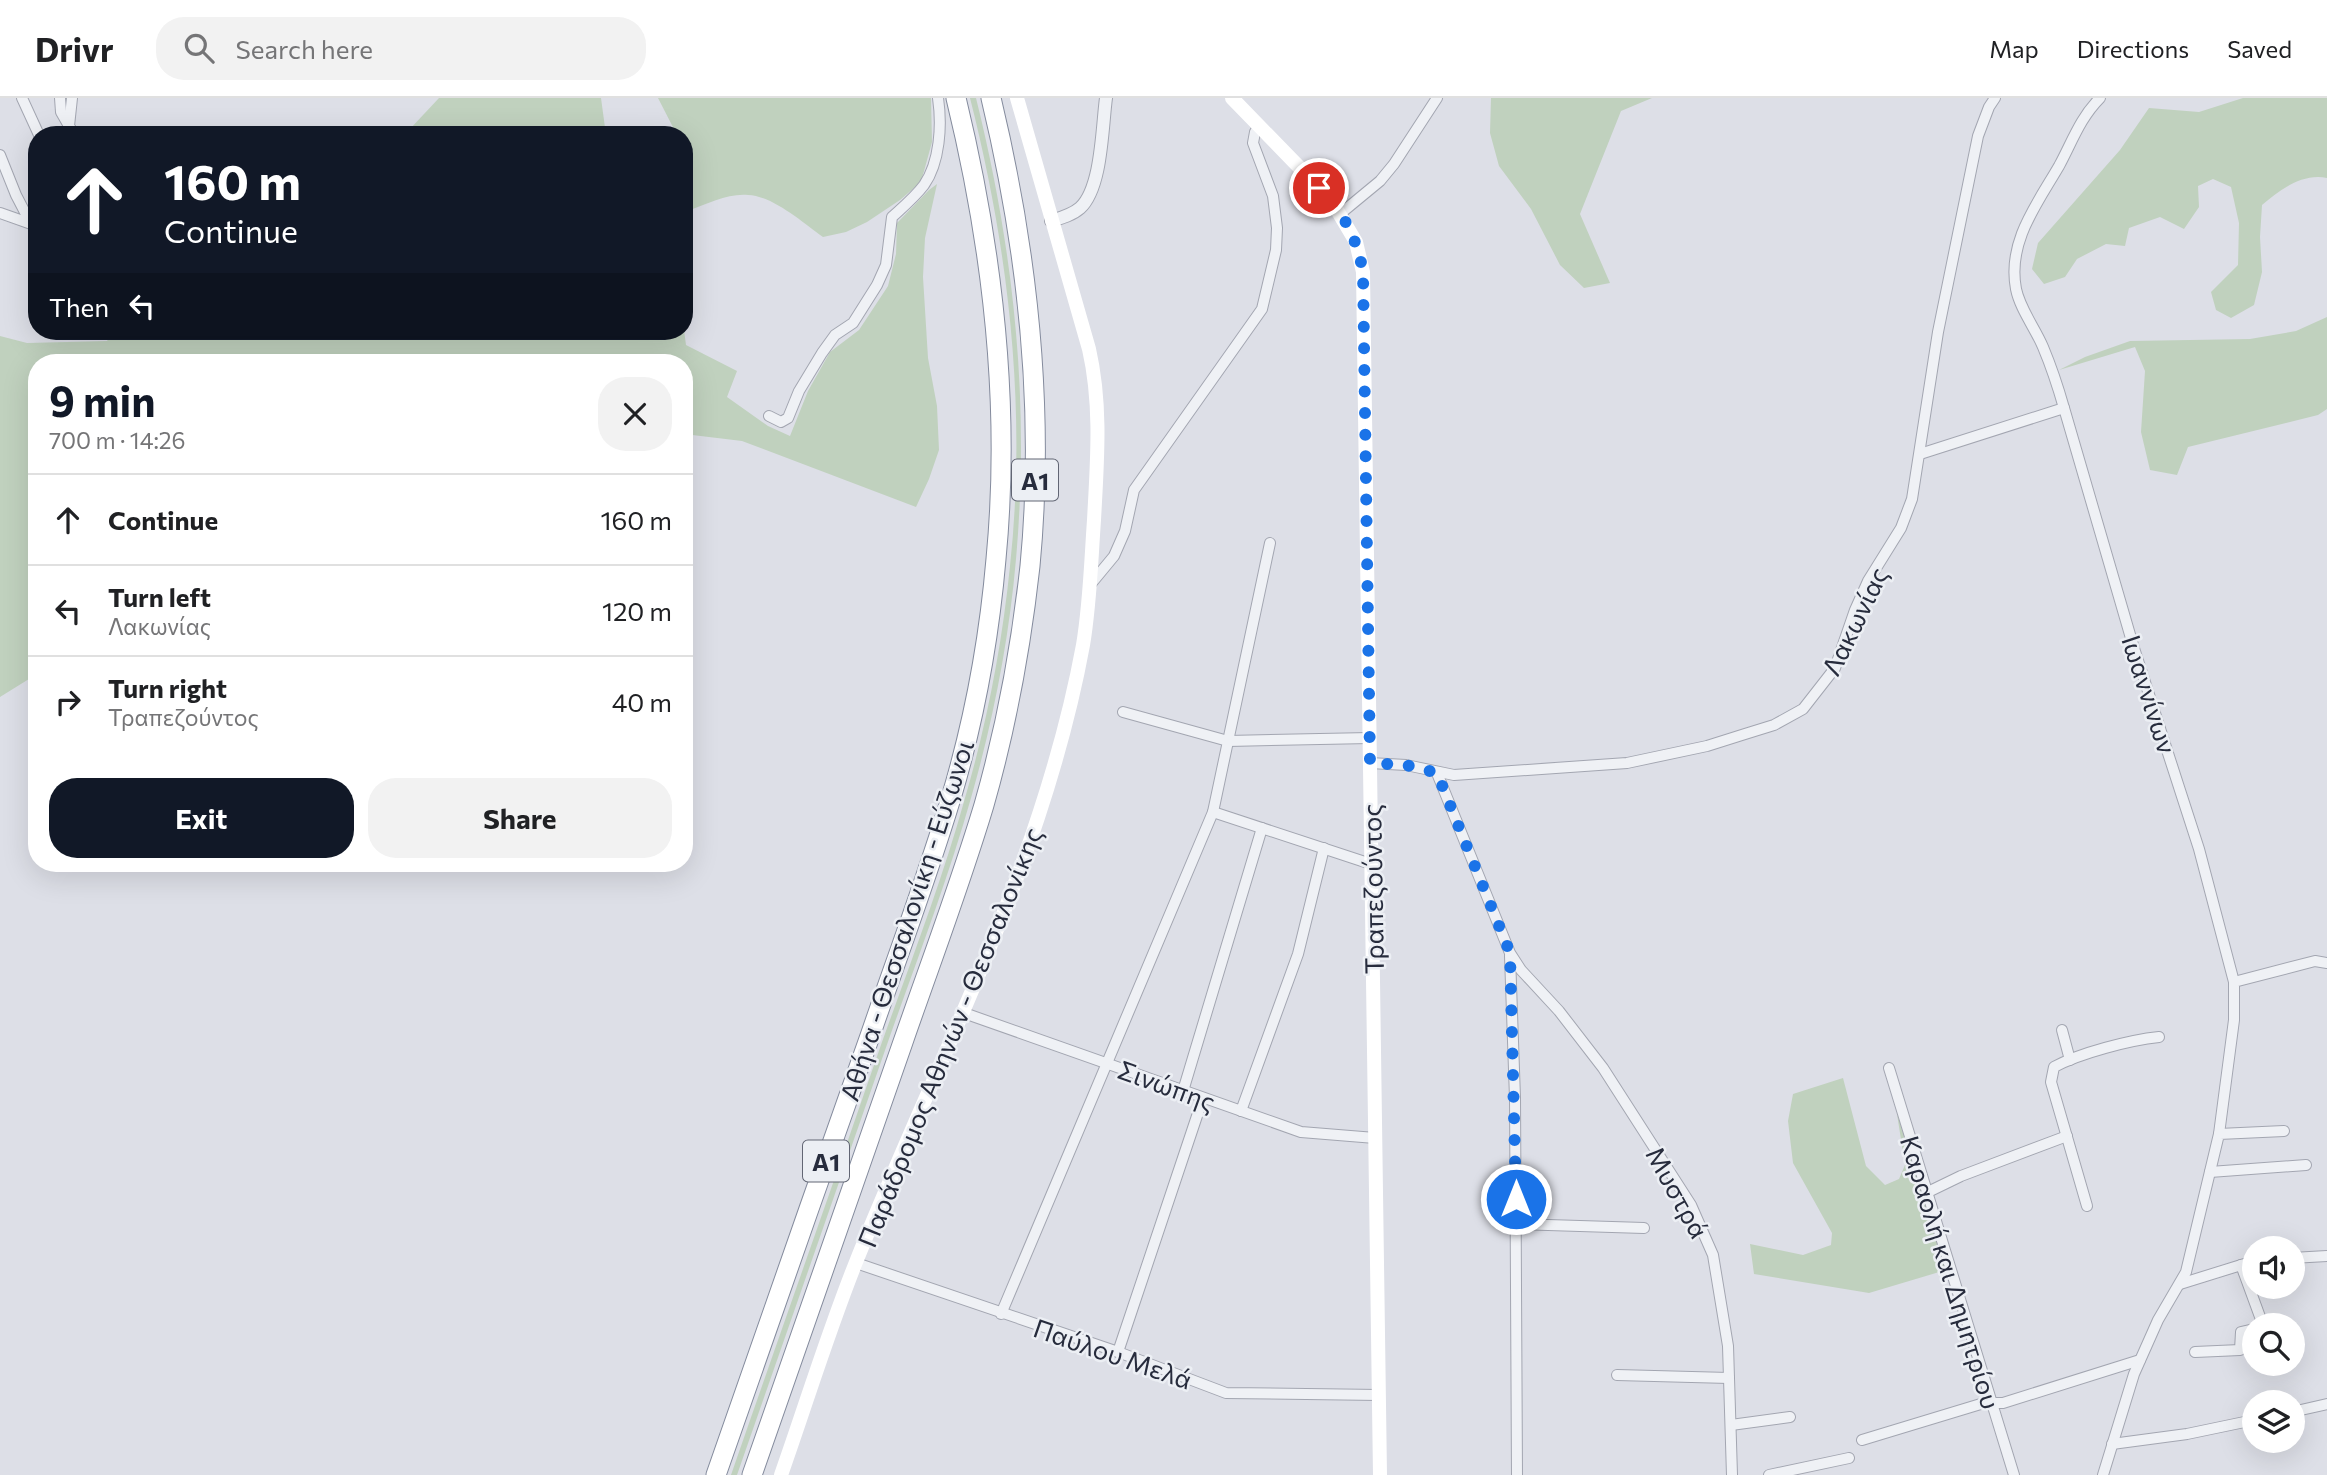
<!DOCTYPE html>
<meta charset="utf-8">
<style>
body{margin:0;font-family:Commissioner,sans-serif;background:#f2f2f2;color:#202124;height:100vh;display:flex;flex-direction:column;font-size:26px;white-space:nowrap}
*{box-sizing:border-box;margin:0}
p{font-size:23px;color:#757577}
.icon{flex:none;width:38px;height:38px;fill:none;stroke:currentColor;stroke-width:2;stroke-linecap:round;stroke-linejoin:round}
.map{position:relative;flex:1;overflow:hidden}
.panel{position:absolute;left:28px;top:256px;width:665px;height:518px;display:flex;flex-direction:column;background:#fff;border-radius:28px;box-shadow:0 7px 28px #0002}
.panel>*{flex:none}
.guide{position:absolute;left:28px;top:28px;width:665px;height:214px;border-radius:28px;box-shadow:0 7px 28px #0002;background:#111827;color:#fff;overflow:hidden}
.controls{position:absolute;left:2242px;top:1138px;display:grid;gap:14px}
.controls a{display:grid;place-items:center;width:63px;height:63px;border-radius:50%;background:#fff;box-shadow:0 7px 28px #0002;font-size:35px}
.pin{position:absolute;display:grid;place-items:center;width:60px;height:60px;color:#fff;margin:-30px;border:4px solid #fff;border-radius:50%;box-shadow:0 2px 7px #0007}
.me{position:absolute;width:77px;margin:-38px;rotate:0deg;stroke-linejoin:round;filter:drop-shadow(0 0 5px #0008)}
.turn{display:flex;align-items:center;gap:24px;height:147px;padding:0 21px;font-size:32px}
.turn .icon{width:91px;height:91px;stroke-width:2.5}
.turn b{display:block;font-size:49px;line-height:60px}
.then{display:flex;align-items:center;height:66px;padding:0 21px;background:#0003;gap:14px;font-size:26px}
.round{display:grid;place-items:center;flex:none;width:74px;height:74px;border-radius:28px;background:#f2f2f2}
.head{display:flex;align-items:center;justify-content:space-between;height:119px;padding:0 21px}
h1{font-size:42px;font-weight:700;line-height:52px;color:#111827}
.action{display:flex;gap:14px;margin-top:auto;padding:14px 21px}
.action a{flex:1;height:80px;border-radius:28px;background:#111827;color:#fff;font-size:28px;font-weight:700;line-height:80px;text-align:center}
.action a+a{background:#f2f2f2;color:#202124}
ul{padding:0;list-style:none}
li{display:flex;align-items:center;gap:21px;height:91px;padding:0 21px;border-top:2px solid #e0e0e0}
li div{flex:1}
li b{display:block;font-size:26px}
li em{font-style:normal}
header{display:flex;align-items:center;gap:42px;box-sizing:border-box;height:98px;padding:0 35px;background:#fff;border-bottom:2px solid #e0e0e0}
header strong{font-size:33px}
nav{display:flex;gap:38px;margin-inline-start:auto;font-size:24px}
.search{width:490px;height:63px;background:#f2f2f2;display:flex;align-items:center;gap:18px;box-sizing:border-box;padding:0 24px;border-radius:28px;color:#757577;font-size:26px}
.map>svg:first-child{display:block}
</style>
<header>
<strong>Drivr</strong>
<div class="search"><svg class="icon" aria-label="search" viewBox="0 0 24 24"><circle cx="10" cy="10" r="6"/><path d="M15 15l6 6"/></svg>Search here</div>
<nav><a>Map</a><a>Directions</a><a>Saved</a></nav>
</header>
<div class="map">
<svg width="2327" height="1377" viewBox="0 0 2327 1377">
<rect width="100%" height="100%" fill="#dddfe7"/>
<g fill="#c0d1be">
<polygon points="439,0 601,0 606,37 401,37 409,32"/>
<path d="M658 0H931L932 44 921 84 900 102 867 124 846 134 823 139C803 125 773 98 748 97 729 95 707 106 690 112V158L684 186V118L689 112 684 79 687 62 684 54V37H677Z"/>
<path d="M970 0H976C1014 153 1030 304 1016 461 1009 542 993 623 971 700 948 781 918 859 890 938 839 1084 788 1231 737 1377H731C781 1233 832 1089 882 944 911 863 942 783 965 700 987 625 1002 547 1010 468 1027 311 1009 153 970 0Z"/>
<polygon points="1491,0 1652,0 1621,13 1580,116 1610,185 1584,190 1560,167 1531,111 1499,68 1490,35"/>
<path d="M2243 0H2327V80C2302 75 2280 92 2262 107L2260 139 2262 174 2254 207 2231 220 2216 212 2211 194 2238 167 2239 125 2231 89 2213 81 2198 88 2199 109 2184 131 2160 119 2129 130 2125 148 2106 146 2077 161 2065 179 2044 186 2032 171 2038 145 2120 52 2149 10 2199 14Z"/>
<polygon points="937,86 925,140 923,179 928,260 937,308 939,352 929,381 916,409 742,343 684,336 684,264 37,264 37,576 0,599 0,238 27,245 107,243 114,233 684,232 686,247 737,273 727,299 768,328 790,338 808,293 830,254 859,232 888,188 896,156 897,125 929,92"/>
<polygon points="2327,219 2327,311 2318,317 2188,349 2177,377 2150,372 2141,334 2145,273 2135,249 2059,272 2085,259 2130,243 2250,241 2296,233"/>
<polygon points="1843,980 1866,1068 1885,1087 1899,1081 1905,1067 1897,1016 1925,1097 1946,1172 1869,1195 1754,1176 1750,1146 1803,1157 1831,1147 1832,1135 1793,1065 1788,1023 1793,996"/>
</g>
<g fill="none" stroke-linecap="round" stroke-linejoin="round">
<g stroke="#a3a6b1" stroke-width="12">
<g id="minor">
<polyline points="22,0 39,37"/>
<polyline points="60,0 61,14 69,28"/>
<polyline points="72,0 69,28 75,37"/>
<polyline points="0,57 16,97 30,124"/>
<polyline points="0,115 37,128"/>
<polyline points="1340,116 1380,83 1394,66 1437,0"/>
<polyline points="2064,310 2133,547 2199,751 2234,884"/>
<path d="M769 318 781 324 788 320 799 293 822 255 835 237 853 225 877 187 886 167 892 119C903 109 915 99 924 87 940 64 942 27 938 0"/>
<path d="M1920 356 2064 310C2058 289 2051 268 2043 249 2035 230 2020 211 2016 191 2007 144 2037 106 2059 68 2072 44 2080 20 2100 0"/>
<polyline points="1090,487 1114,458 1125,433 1134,392 1262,211 1276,152 1277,130 1273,98 1253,45 1255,34 1259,28"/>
<polyline points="1123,614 1228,643 1370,640"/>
<polyline points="1370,665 1406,667 1454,677 1627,665 1707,648 1745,636 1774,627 1803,611 1835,570 1855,512 1868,483 1901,430 1912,401 1938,234 1978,38 1989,9 1995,0"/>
<polyline points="1437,675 1510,855 1521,872 1559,913 1603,970 1691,1107 1713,1157 1728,1248 1732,1377"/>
<polyline points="1213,714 1371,766"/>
<polyline points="1510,858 1515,1000 1517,1377"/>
<polyline points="964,915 1301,1034 1375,1040"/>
<polyline points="2062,932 2070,962"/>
<polyline points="1889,970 2014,1377"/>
<polyline points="1183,993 1262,730"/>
<polyline points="1241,1013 1298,856 1324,750"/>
<polyline points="2219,1036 2234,922 2234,884 2315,863 2327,865"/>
<polyline points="2210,1074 2306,1067"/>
<polyline points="1928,1094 1961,1078 2067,1038"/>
<path d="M2087 1108 2051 984 2054 969C2080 955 2130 942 2159 939"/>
<polyline points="1516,1126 1644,1130"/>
<polyline points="2292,1160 2327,1158"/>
<polyline points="856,1165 1118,1254 1226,1295 1379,1297"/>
<polyline points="2241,1167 2263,1227"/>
<polyline points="2180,1186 2254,1163"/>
<polyline points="1001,1216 1213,714 1270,445"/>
<polyline points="1118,1254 1203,1000"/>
<polyline points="2195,1254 2240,1252 2241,1234 2254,1231"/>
<polyline points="1617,1277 1729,1280"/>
<polyline points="2292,1314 2327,1306"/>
<polyline points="1731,1327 1790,1319"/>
<polyline points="1862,1342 1984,1305 2003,1305 2140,1262"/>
<polyline points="2112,1346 2187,1336 2254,1322"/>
<polyline points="1769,1377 1849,1360"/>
<polyline points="2103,1377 2134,1276 2158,1222 2186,1174 2219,1036 2284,1033"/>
</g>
</g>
<g stroke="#a3a6b1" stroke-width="14">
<path id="tertiary" d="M1051 123C1061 120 1072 117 1080 110 1102 90 1102 29 1106 0"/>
</g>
<g stroke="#848b9d" stroke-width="21">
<g id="motorway">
<path d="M716 1377C767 1231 818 1084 870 938 897 859 927 780 951 700 974 623 989 542 996 461 1011 305 993 152 956 0"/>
<path d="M752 1377C802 1233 852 1089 903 944 930 866 960 787 984 707 1006 630 1021 549 1030 468 1045 311 1028 154 991 0"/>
</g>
</g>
<use href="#minor" stroke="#eff1f5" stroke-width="10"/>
<use href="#tertiary" stroke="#eff1f5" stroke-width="12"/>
<g stroke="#fff" stroke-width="14">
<polyline points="1232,0 1331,102 1356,144 1363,174 1380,1377"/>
<path d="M781 1377C806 1306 828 1234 856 1164 938 960 1043 765 1083 547 1090 506 1091 464 1094 422 1097 365 1102 308 1089 251L1017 0"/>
</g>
<use href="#motorway" stroke="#fff" stroke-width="19"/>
</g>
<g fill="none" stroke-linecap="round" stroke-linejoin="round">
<path stroke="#1a73e8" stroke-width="12" stroke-dasharray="0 21.6" d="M1319 90C1344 114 1357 141 1363 174L1370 665 1406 667 1437 675 1510 855 1516 1101"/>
</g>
<g text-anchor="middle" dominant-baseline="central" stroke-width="5" stroke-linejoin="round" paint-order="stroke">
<g fill="#eceff4" stroke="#626674" stroke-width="2">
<rect x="1012" y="361.5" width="46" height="41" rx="5"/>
<rect x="803" y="1042.5" width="46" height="41" rx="5"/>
</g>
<g font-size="24" font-weight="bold" fill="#272c3d">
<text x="1035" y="382">Α1</text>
<text x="826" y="1063">Α1</text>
</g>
<g font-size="26" fill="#272c3d" stroke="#eceff4">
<text transform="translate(1854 523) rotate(-64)">Λακωνίας</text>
<text transform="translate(2150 596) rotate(72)">Ιωαννίνων</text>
<text transform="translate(1372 791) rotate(-91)">Τραπεζούντος</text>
<text transform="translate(906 822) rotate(-72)">Αθήνα - Θεσσαλονίκη - Εύζωνοι</text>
<text transform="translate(949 939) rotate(-68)">Παράδρομος Αθηνών - Θεσσαλονίκης</text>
<text transform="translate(1167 987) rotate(20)">Σινώπης</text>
<text transform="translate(1678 1094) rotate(61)">Μυστρά</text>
<text transform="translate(1951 1174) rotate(73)">Καραολή και Δημητρίου</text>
<text transform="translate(1113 1255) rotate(19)">Παύλου Μελά</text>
</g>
</g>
</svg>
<div class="controls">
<a><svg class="icon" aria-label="sound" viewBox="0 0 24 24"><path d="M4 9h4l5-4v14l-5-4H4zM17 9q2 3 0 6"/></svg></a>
<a><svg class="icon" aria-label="search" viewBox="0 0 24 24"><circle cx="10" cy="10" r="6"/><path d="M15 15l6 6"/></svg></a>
<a><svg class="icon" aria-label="layers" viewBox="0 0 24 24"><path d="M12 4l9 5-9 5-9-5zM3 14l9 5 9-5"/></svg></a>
</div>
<div class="pin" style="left:1319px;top:90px;background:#d93025"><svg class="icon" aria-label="arrive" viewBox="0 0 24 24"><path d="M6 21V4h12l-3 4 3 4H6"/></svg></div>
<svg class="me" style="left:1516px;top:1101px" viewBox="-20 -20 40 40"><circle r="17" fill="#1a73e8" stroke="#fff" stroke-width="3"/><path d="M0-11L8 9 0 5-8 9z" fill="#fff"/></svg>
<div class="guide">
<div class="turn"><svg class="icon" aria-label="ahead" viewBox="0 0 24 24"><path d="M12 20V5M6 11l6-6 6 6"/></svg><div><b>160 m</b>Continue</div></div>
<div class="then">Then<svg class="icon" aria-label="left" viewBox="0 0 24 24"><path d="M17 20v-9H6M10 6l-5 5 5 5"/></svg></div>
</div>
<section class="panel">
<div class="head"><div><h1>9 min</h1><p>700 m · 14:26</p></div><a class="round"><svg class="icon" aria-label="close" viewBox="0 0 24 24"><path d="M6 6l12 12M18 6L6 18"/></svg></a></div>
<ul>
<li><svg class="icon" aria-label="ahead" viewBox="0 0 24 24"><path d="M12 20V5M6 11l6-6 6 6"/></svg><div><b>Continue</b></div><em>160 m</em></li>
<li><svg class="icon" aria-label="left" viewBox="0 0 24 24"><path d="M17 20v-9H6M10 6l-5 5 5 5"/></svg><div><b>Turn left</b><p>Λακωνίας</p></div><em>120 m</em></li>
<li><svg class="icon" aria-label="right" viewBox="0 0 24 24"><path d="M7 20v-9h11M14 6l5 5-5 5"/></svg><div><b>Turn right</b><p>Τραπεζούντος</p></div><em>40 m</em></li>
</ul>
<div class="action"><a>Exit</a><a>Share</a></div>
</section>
</div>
